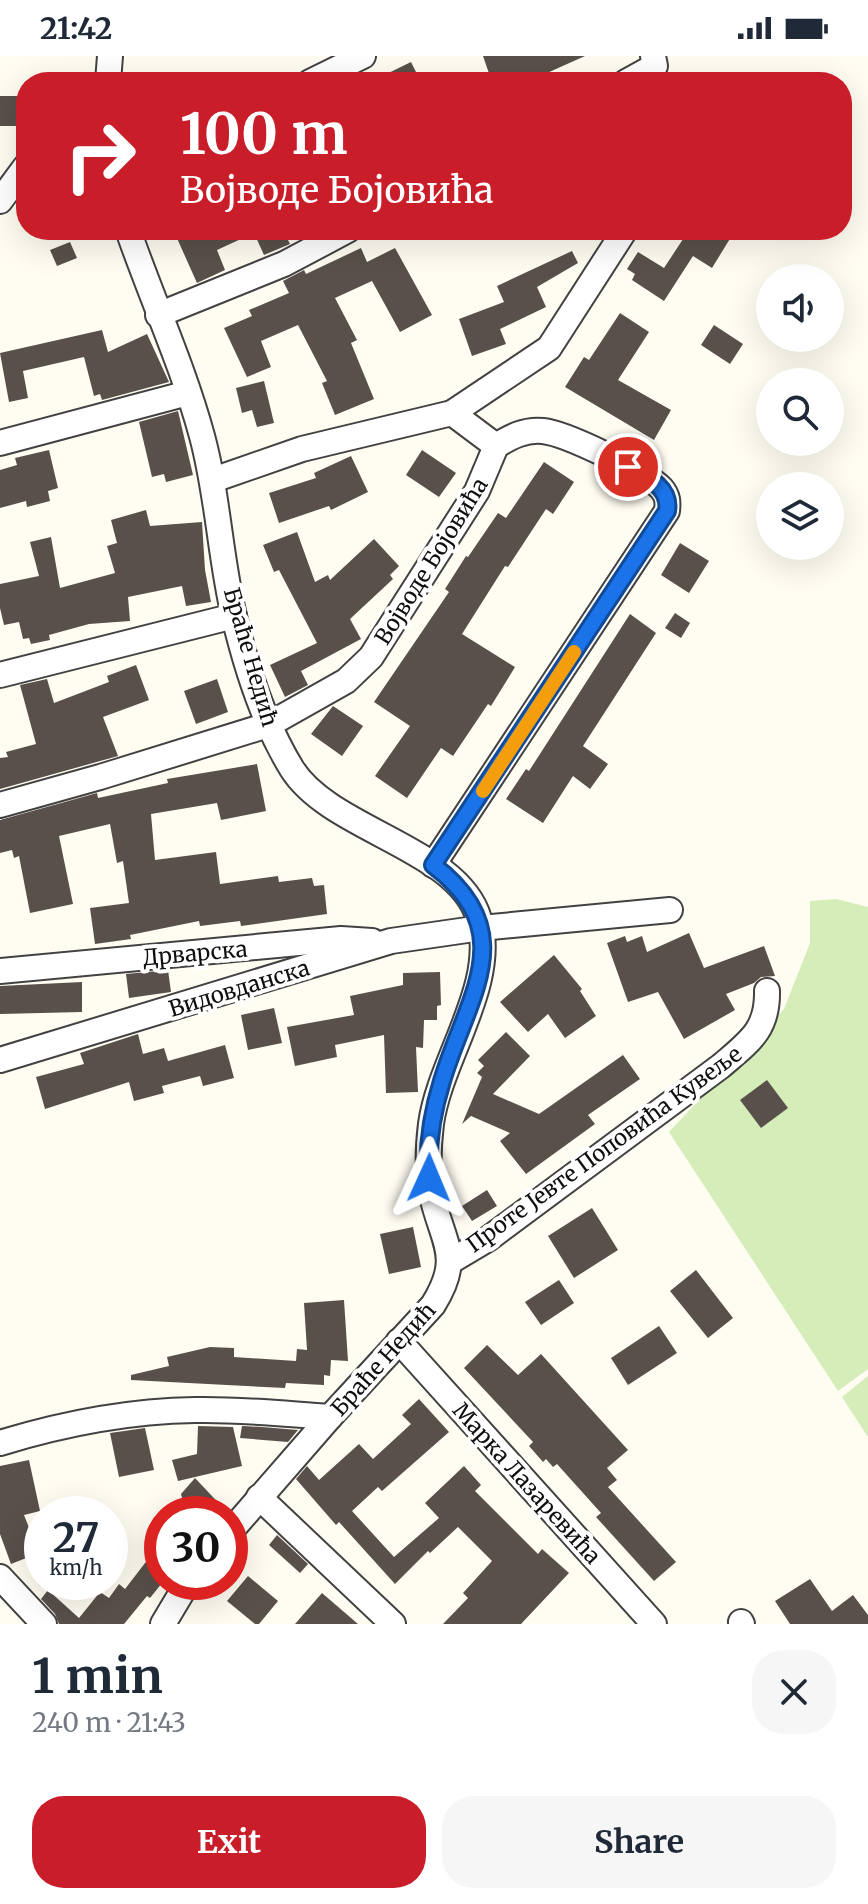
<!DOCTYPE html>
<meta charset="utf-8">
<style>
body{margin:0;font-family:Merriweather,serif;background:#f6f6f7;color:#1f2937;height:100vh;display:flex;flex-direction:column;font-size:30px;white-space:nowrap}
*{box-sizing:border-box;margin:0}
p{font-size:26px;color:#747a83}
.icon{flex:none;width:44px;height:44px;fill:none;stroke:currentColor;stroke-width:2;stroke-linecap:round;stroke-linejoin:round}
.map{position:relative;height:1568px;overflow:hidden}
.drawer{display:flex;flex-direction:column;background:#fff;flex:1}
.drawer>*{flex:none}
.guide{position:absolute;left:16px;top:16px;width:836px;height:168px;border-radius:32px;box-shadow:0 8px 32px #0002;background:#ca1d2a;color:#fff;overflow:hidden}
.fabs{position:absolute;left:756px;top:208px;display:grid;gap:16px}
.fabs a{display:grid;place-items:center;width:88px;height:88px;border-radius:50%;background:#fff;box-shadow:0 8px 32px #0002;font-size:40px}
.speed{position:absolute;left:24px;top:1440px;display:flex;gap:16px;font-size:40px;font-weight:700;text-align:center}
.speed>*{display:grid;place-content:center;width:104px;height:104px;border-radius:50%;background:#fff;box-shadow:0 8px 32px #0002;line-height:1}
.speed small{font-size:20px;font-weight:400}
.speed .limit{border:12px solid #d22;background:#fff;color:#111}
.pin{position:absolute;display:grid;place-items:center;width:68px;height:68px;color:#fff;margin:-34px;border:4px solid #fff;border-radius:50%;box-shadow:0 2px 8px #0007}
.me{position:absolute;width:88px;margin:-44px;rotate:1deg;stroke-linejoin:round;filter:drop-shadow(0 0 6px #0008)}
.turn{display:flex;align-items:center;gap:28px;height:168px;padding:0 32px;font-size:36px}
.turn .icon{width:104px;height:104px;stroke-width:2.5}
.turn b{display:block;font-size:56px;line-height:68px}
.round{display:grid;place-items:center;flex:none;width:84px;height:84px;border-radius:32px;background:#f6f6f7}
.headline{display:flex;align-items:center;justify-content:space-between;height:136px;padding:0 32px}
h1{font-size:48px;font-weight:700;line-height:60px}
.cta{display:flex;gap:16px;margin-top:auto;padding:16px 32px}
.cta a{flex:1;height:92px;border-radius:32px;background:#ca1d2a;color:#fff;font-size:32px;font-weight:700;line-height:92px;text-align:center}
.cta a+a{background:#f6f6f7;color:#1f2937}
.status{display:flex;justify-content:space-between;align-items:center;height:56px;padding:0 40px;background:#fff;direction:ltr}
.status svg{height:22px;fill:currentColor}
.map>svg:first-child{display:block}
</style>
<div class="status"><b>21:42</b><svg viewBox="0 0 49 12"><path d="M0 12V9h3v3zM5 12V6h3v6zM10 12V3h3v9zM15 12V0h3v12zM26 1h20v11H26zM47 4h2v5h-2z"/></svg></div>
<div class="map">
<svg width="868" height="1568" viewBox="0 0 868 1568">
<rect width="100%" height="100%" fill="#fffcf2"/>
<g fill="#d5edb8">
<polygon points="836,843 868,851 868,1313 838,1335 669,1076 784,953 810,887 810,845"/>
<polygon points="868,1320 868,1381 842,1341"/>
</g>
<g fill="#59504b">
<polygon points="483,0 585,0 527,26 492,26"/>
<polygon points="411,6 421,26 370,26"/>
<polygon points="0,40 25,40 26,70 0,70"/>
<polygon points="187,174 283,174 290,188 264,199 254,177 217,194 225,214 197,227 176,180"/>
<polygon points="689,174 720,174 731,181 712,212 693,200 664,245 632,224 635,218 627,213 638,196 664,212"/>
<polygon points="70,186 77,202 57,210 50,194"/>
<polygon points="361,192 367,206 395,192 432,259 400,276 372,225 335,242 357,284 351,287 374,343 335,359 322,327 327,325 298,269 261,285 271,311 247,321 224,272 252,260 249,254 289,237 283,225 304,214 306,218"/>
<polygon points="572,195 578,207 537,231 546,251 500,273 506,288 472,300 459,263 504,246 497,230"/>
<polygon points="620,257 649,276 618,324 671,354 654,384 565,331 584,301 589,304"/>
<polygon points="714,269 743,288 730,308 701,289"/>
<polygon points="102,274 108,296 147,278 169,326 102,344 100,338 94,340 84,301 23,315 28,342 9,346 0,297"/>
<polygon points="264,325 274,367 257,371 252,354 242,357 236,332"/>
<polygon points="178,355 193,419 166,426 164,418 152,421 139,366"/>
<polygon points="49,394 58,432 48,435 50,445 27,451 26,445 0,452 0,414 17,409 15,402"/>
<polygon points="422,394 456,417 439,441 406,419"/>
<polygon points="351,400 368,436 331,454 329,450 279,467 269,437 316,422 314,417"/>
<polygon points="544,406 574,426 553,458 546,453 508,511 505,510 462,578 515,611 491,650 488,648 453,700 441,692 407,742 375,720 410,670 374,646 449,536 445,533 466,500 468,501 498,457 506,462"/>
<polygon points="146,454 150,470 202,466 205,514 211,546 186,550 182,530 128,541 130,565 89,568 49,579 50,584 31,588 29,582 23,583 19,566 4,569 0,552 0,528 39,520 30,486 51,481 60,532 115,517 107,490 117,487 111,464"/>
<polygon points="297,476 315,526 328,519 330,524 374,483 399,510 390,519 393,523 350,563 361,583 301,615 308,629 285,641 270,609 317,587 279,514 274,516 263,489"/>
<polygon points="680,487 709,505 689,537 661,519"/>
<polygon points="675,557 690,567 681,582 665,572"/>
<polygon points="630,558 656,577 583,690 608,708 590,733 573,720 543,767 506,743 526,713 529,715"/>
<polygon points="136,609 149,644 103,661 118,700 0,733 0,702 8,701 6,696 36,688 20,629 47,623 54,647 109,626 107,620"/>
<polygon points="217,623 228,656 196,668 184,635"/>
<polygon points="333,650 363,670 342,700 311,678"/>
<polygon points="257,708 266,755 221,764 217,747 151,758 155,804 216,796 220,828 278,820 279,826 312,822 314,830 324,829 327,858 241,870 240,865 200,870 199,865 130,879 131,883 95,888 90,852 129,847 123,805 117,807 110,768 59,780 73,848 30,857 19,800 14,802 12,794 0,797 0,764 97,737 98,742 168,727 167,723"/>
<polygon points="689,877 704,912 764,890 775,920 761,921 754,927 726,938 735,954 684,983 658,936 628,946 607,887 625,880 627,886 642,880 647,896"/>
<polygon points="554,899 582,933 580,935 596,960 565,982 548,958 528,976 500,946"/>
<polygon points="168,914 171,936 129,942 126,918"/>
<polygon points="440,916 441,949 437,950 437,964 424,964 423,992 416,991 418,1036 386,1037 384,979 335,989 337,1001 295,1010 287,971 354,959 350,940 403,929 403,917"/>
<polygon points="82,926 82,956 0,958 0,930"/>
<polygon points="274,952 282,987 248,994 241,959"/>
<polygon points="506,976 530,1000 493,1038 539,1058 623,999 640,1023 588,1059 595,1068 526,1118 500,1085 510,1077 471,1060 462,1068 482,1021 477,1017 484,1010 478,1004"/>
<polygon points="138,978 143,998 164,992 168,1005 225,989 234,1022 203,1030 200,1020 162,1030 164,1037 134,1045 129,1026 45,1053 36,1021 84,1008 80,997"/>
<polygon points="767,1024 788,1052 761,1072 740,1044"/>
<polygon points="487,1134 497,1150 472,1165 462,1150"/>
<polygon points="592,1152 618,1194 574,1222 548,1180"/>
<polygon points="413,1171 421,1211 389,1218 380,1178"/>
<polygon points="696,1214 733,1262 708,1282 670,1235"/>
<polygon points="559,1224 574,1247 541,1269 525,1246"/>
<polygon points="344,1244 348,1305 331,1304 330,1320 324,1319 324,1329 286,1327 285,1332 131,1324 131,1319 169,1310 167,1301 210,1291 234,1292 234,1301 296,1305 297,1293 307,1294 304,1247"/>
<polygon points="659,1270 677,1297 628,1329 611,1302"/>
<polygon points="487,1289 518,1319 541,1298 628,1394 607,1412 617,1424 608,1431 676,1506 654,1525 596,1461 601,1457 557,1408 553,1411 546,1403 543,1406 529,1390 533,1386 464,1312"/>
<polygon points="419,1343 449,1376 382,1435 378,1431 352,1455 394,1501 439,1462 425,1447 464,1410 481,1429 475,1435 538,1498 542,1493 569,1517 521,1568 443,1568 468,1542 463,1537 492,1505 458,1471 430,1497 428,1495 395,1528 339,1466 336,1469 296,1423 307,1410 319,1424 359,1388 373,1403 411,1368 402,1359"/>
<polygon points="198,1370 233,1371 242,1410 178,1425 172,1404 197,1398"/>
<polygon points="242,1370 262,1371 298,1374 288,1386 240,1382"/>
<polygon points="145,1372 154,1414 119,1421 110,1377"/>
<polygon points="29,1404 40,1455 24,1459 39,1497 11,1508 0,1478 0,1410"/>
<polygon points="195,1422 227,1456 226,1458 186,1458 181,1438"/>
<polygon points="277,1479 308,1508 300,1517 269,1489"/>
<polygon points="162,1485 162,1527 150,1542 147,1540 124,1568 59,1568 55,1558 41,1543 48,1534 79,1562 100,1536 109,1542 119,1528 125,1533"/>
<polygon points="248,1520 278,1545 259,1568 255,1568 227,1545"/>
<polygon points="810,1523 832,1555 853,1539 868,1559 868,1568 790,1568 775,1545"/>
<polygon points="322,1537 358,1568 295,1568"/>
</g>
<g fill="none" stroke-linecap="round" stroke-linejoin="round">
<g stroke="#424242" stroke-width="28">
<g id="minor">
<polyline points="108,26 110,0"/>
<polyline points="310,26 363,0"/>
<polyline points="626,26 655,10 653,0"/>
<polyline points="0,145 26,110"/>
<path d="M128 174C152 243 183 310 202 380 218 439 220 501 234 560 246 611 265 669 292 713 331 775 459 792 479 863 498 929 440 1002 431 1068 428 1092 427 1116 432 1140 443 1188 463 1201 433 1249L330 1361 230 1476"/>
<polyline points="158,259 284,208 348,174"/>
<polyline points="452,357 549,292 625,174"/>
<polyline points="0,387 188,337"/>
<polyline points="213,424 302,393 452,357 496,390"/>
<polyline points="0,619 234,560"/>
<path d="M0 749 100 721 268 669 346 625 371 601 477 435 496 390C510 381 525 373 543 375 565 377 646 416 661 432 668 440 668 446 667 455L433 809"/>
<polyline points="0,915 341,883 372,885"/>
<polyline points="0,1004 391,885 481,872 670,854"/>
<path d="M451 1205 488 1183 721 1010C749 986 768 974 767 935"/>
<polyline points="399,1285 654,1568"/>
<path d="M0 1387C62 1368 130 1355 195 1354 240 1353 285 1358 330 1361"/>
<polyline points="259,1441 393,1568"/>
<polyline points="0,1521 44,1568"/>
<polyline points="741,1566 742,1568"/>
<polyline points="163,1568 188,1526"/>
</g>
</g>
<use href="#minor" stroke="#fff" stroke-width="24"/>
</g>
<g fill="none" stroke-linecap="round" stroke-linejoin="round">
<g stroke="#114b97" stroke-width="20">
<path id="route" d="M429 1122C427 1088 432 1057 442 1025 467 941 523 877 433 809L667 455C671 431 647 421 628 411"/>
</g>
<use href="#route" stroke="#1a73e8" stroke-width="14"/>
<polyline stroke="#f59e0b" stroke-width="14" points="483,735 574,596"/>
</g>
<g text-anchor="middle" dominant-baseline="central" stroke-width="8" stroke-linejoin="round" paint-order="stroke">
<g font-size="22" fill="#0f0f0f" stroke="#fff">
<text transform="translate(431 505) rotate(-58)">Војводе Бојовића</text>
<text transform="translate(251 601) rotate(74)">Браће Недић</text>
<text transform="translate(195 897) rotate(-5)">Дрварска</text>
<text transform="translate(239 932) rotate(-17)">Видовданска</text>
<text transform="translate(604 1093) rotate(-36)">Проте Јевте Поповића Кувеље</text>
<text transform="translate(383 1303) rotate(-48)">Браће Недић</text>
<text transform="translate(527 1427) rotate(48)">Марка Лазаревића</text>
</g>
</g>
</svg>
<div class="fabs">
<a><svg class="icon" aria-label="sound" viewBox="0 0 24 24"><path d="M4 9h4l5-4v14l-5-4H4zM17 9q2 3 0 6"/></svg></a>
<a><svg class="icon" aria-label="search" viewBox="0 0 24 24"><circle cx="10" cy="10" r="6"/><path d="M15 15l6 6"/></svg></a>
<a><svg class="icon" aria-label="layers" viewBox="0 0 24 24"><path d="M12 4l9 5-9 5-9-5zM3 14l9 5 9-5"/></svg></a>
</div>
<div class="speed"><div>27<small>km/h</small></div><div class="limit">30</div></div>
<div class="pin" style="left:628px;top:411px;background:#d93025"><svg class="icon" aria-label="arrive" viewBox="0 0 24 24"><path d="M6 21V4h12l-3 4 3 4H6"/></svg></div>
<svg class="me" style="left:429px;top:1122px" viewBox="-20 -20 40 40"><path d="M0-17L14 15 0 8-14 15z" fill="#1a73e8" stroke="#fff" stroke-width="4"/></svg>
<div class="guide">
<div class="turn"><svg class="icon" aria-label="right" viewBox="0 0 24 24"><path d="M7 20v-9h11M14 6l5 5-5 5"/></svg><div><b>100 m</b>Војводе Бојовића</div></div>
</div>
</div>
<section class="drawer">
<div class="headline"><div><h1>1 min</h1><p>240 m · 21:43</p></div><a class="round"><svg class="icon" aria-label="close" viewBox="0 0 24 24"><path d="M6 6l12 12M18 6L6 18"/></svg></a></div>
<div class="cta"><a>Exit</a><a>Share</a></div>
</section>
